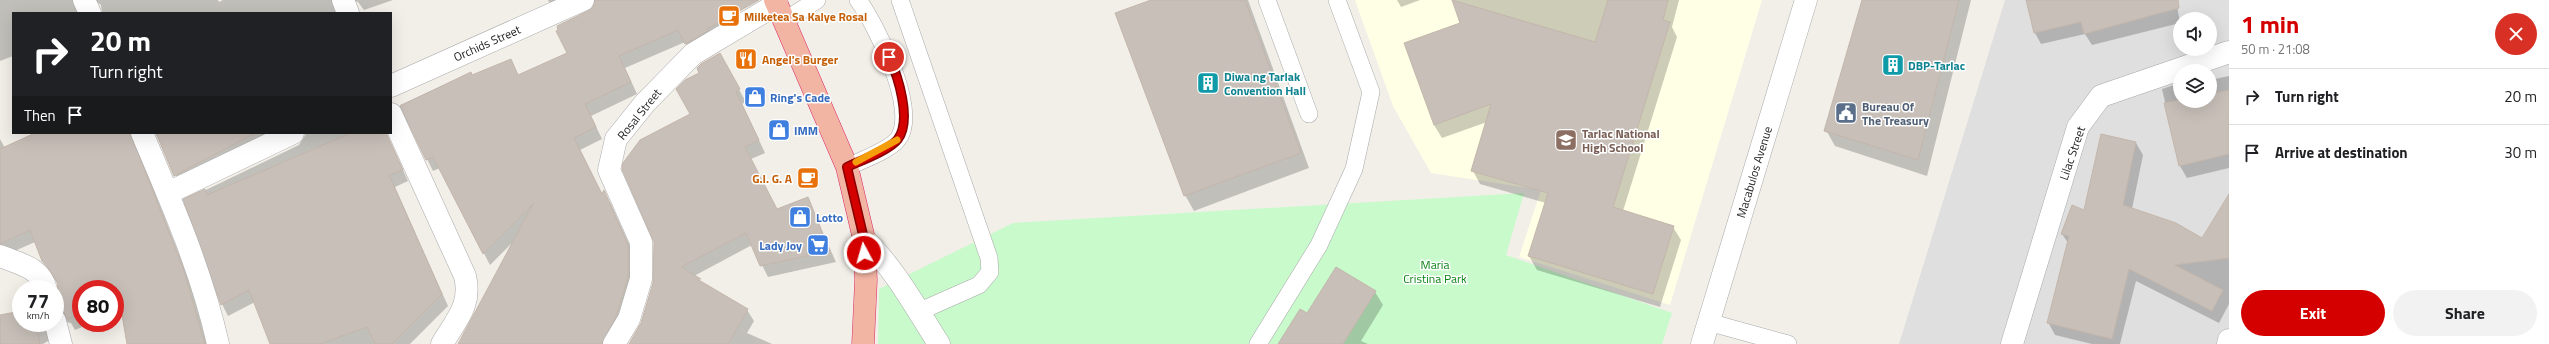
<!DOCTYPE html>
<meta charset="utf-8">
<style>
body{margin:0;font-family:"Titillium Web",sans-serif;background:#f2f2f2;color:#202124;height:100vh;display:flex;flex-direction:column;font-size:15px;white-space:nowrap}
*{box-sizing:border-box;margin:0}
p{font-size:13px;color:#757577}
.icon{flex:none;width:22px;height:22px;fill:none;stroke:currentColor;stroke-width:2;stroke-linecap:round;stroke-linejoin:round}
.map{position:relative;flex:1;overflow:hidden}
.sheet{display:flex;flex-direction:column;background:#fff;width:320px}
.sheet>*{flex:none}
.banner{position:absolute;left:12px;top:12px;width:380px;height:122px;border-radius:0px;box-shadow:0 4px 16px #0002;background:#202124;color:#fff;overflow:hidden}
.buttons{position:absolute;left:2173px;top:12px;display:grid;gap:8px}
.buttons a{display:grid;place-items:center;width:44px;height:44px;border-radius:50%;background:#fff;box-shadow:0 4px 16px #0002;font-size:20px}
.speed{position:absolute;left:12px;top:280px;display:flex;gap:8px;font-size:20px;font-weight:700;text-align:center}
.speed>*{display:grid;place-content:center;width:52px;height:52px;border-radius:50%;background:#fff;box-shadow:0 4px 16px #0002;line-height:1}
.speed small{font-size:10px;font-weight:400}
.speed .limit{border:6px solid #d22;background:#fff;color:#111}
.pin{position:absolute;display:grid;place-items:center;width:34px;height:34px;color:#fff;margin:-17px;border:2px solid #fff;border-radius:50%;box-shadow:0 1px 4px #0007}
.me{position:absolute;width:44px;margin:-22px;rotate:354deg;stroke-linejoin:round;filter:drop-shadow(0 0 3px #0008)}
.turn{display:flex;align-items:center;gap:14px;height:84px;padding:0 12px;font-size:18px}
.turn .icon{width:52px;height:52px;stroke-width:2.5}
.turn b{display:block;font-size:28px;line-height:34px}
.then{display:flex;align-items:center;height:38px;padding:0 12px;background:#0003;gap:8px;font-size:15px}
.round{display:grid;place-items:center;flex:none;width:42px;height:42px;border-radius:21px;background:#f2f2f2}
.head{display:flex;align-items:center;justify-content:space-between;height:68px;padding:0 12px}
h1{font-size:24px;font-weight:700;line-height:30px;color:#d40000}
.primary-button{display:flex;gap:8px;margin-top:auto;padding:8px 12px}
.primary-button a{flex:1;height:46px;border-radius:24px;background:#d40000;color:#fff;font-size:16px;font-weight:700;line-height:46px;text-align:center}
.primary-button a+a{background:#f2f2f2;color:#202124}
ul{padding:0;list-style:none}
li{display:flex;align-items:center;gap:12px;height:56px;padding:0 12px;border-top:1px solid #e0e0e0}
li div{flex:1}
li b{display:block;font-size:15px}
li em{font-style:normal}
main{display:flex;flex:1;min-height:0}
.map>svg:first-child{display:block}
</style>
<main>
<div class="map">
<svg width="2229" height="344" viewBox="0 0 2229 344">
<rect width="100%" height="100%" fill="#f2efe9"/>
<path fill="#e0dfdf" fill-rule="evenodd" d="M2005 0H2229V344H1899ZM2180 19H2210V49H2180ZM2180 71H2210V101H2180Z"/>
<polygon fill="#ffffe5" points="1355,0 1762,0 1670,305 1519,257 1541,190 1431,173 1393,106"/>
<polygon fill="#c8facc" points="1524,193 1506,255 1672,313 1662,344 878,344 879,289 1013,223"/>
<g fill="#0003">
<polygon points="0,0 89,0 79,13 13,13 13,56 0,61"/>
<polygon points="94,0 218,0 219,2 223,0 345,0 337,13 102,13 101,5"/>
<polygon points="349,0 393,0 364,10 358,2"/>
<polygon points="548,0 589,0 555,14"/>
<polygon points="594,0 730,0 743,25 693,56 685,42 625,68 637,94 591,116 602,139 580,150 602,195 604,192 611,204 635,257 635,290 613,344 459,344 512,243 490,265 440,168 433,171 400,105 470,73 472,76 510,60 519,76 568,53 589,12 594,7"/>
<polygon points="1154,0 1248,0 1309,168 1194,211 1185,195"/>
<polygon points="1397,0 1420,0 1401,7"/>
<polygon points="1453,0 1679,0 1672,27 1677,37 1623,211 1673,227 1681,240 1660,307 1537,270 1529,256 1546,203 1480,184 1473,171 1487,122 1442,138 1434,125 1462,23"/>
<polygon points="1863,0 1971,0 1927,176 1835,146 1826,130"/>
<polygon points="2027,0 2176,0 2180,23 2092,45 2085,34 2041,44 2035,33"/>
<polygon points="726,66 746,102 742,104 765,153 751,159 777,210 807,198 836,262 768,277 752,245 694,276 702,284 747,310 754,321 747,333 772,344 630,344 642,323 654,279 654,237 692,115"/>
<polygon points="2229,76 2229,168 2187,178 2180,166 2162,89 2180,83 2180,101 2210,101 2210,80"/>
<polygon points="38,133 144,133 136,143 189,280 207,344 128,344 122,311 115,314 115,289 81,289 81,323 92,323 75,330 71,323 58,320 50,340 43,344 0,344 0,316 21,312 21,323 55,323 55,305 60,304 58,283 43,261 35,242 1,257 0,255 0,139 5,148"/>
<polygon points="146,133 386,133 408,181 395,187 448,306 410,344 289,344 255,302 228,316 222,304 185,200 299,145 306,134 295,133 181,187 156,134"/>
<polygon points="2102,135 2136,143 2143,155 2132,209 2202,240 2229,195 2229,304 2219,323 2136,281 2120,344 2092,344 2055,335 2048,322 2068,243 2062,234 2085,212"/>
<polygon points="1375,292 1383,305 1361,341 1368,344 1279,344"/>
</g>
<g fill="#c7bfb8" stroke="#c4b6ab">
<polygon points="595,0 759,0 707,29 708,31 685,44 678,30 619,56 631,82 585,104 596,127 574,138 602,194 604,190 628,245 628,277 617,314 602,344 458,344 533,204 483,254 433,157 426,160 400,106 471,72 472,75 511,59 518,75 567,53 556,31 558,30 557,26 588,11 593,7"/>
<polygon points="1151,0 1245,0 1301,153 1184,196 1115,13"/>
<polygon points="1452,0 1595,42 1608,0 1668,0 1663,20 1670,22 1613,207 1674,226 1653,294 1528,256 1548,193 1471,171 1491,104 1434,125 1404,43 1460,23"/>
<polygon points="1862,0 1959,0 1918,160 1824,131"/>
<polygon points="2026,0 2178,0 2179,8 2084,34 2081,22 2034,33"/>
<polygon points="720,53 740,89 736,92 759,140 745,147 777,209 808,197 830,251 760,266 746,233 681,267 701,279 697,279 748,309 728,344 629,344 641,323 653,283 654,242 622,169 623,163 640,140 690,114 676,89 685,80 699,73 697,68 701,64"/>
<polygon points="2229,90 2229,154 2179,166 2164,103 2180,100 2210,101 2210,94"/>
<polygon points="35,133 130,133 183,268 205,344 127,344 119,298 115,300 115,289 81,289 81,313 67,319 64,312 55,309 55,304 58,304 56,297 58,284 49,269 42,261 30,230 0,244 0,149"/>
<polygon points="156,133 255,133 174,176"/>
<polygon points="351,133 386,133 403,170 389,175 442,294 392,344 375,344 367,327 320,344 270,344 249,290 221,305 183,199 205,189 207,195"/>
<polygon points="2101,134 2136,142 2123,205 2176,223 2202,238 2229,194 2229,258 2175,265 2223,290 2212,311 2129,269 2112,339 2047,323 2069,236 2061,234 2072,205 2084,210"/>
<polygon points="1336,267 1376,291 1343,344 1278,344 1300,309 1307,313"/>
<polygon points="21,311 21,323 43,323 44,328 37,331 40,344 0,344 0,315"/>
</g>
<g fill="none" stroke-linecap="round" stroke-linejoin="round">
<g stroke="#a9a9a9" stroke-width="18">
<g id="service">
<polyline points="900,0 989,258 990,272 979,285 918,312"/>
<polyline points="1267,0 1309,114"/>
<polyline points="784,21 817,0"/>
<path d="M847 167C860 161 890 150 898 139 919 111 877 26 858 0"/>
<polyline points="1708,322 1788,344"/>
<polyline points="1258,344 1319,245 1354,169 1371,92 1337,0"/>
</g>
</g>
<g stroke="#a9a9a9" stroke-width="23">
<g id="minor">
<polyline points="84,0 90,13"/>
<polyline points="343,0 348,13"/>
<polyline points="391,86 583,0"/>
<path d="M391 114 465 276C472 305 456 320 442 344"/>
<path d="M142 133C171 201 202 272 218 344"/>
<polyline points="168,193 293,133"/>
<path d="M0 256C20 264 40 267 46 289"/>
<polyline points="55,321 61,344"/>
<polyline points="614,344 629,319 641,279 641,242 609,170 616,139 645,103 693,54 777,4"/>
<polyline points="2012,344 2078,127 2101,96 2229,52"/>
<polyline points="2228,344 2229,340"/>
</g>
</g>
<g stroke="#a9a9a9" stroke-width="23">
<g id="tertiary">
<path d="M864 239C895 269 916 308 939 344"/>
<polyline points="1702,344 1806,0"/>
</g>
</g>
<g stroke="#dc2a67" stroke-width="23">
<polyline id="trunk" points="775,0 847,167 864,239 866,280 863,344"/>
</g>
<use href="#service" stroke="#fff" stroke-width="17"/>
<use href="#minor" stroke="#fff" stroke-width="22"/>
<use href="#tertiary" stroke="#fff" stroke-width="22"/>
<use href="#trunk" stroke="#f2b4a3" stroke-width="22"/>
</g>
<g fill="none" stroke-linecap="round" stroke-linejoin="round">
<g stroke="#8a0000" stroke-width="10">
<path id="route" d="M864 253V239L847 167C860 161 890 150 898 139 912 120 898 76 889 57"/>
</g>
<use href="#route" stroke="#d40000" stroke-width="7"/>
<polyline stroke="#f59e0b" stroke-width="7" points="856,162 897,140"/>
</g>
<defs>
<g id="cafe-square" transform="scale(1.15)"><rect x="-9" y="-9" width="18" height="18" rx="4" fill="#e8710a" stroke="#fff"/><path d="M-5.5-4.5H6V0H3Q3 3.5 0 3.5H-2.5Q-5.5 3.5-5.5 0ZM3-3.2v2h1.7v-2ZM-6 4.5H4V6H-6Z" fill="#fff"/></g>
<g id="restaurant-square" transform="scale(1.15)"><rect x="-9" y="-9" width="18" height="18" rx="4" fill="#e8710a" stroke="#fff"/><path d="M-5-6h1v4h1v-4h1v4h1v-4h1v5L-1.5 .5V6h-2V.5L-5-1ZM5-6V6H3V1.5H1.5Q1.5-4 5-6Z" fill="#fff"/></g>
<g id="building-square" transform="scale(1.15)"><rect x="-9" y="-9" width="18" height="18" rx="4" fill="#0f9aa8" stroke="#fff"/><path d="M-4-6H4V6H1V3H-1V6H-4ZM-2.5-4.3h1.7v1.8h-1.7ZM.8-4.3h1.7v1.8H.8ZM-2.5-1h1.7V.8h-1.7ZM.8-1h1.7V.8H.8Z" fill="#fff"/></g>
<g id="shop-square" transform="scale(1.15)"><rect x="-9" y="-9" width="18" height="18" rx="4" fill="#3f7fe0" stroke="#fff"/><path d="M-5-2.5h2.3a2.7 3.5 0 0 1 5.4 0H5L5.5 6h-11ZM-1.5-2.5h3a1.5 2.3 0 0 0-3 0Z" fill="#fff"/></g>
<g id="civic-square" transform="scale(1.15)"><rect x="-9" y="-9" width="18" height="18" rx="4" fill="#5c6f8a" stroke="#fff"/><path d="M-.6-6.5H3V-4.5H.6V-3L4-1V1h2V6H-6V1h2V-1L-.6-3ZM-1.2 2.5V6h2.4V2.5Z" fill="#fff"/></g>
<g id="school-square" transform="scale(1.15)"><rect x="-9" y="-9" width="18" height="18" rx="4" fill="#8d6e63" stroke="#fff"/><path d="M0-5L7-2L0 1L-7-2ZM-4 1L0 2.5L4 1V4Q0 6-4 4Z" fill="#fff"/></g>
<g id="supermarket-square" transform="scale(1.15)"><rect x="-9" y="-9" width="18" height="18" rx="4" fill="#3f7fe0" stroke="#fff"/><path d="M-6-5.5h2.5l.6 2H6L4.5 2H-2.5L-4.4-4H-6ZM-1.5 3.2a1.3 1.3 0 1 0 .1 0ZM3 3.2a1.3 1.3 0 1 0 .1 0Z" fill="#fff"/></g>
</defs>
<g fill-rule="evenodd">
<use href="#cafe-square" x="729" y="16"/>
<use href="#restaurant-square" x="746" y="59"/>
<use href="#building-square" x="1893" y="65"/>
<use href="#building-square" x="1208" y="83"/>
<use href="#shop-square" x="755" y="97"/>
<use href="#civic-square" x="1846" y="113"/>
<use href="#shop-square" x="779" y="130"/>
<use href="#school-square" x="1566" y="140"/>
<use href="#cafe-square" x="808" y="178"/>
<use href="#shop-square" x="800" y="217"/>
<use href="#supermarket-square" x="818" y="245"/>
</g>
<g text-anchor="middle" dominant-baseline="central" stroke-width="3" stroke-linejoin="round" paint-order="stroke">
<g font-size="12" font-weight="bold" fill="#c56008" stroke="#fff" text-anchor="start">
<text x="744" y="16">Milketea Sa Kalye Rosal</text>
<text x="762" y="59">Angel's Burger</text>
<text x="792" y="178" text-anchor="end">G.I. G. A</text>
</g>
<g font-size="12" fill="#222" stroke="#fff">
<text transform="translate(487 43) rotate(-24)">Orchids Street</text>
<text transform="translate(639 114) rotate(-51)">Rosal Street</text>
<text transform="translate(2072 153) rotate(-71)">Lilac Street</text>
<text transform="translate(1754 172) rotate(-73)">Macabulos Avenue</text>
</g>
<g font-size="12" font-weight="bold" fill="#0d838f" stroke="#fff" text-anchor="start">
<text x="1908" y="65">DBP-Tarlac</text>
<text x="1224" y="76">Diwa ng Tarlak<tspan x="1224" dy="14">Convention Hall</tspan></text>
</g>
<g font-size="12" font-weight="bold" fill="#366cbe" stroke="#fff" text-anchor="start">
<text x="770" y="97">Ring's Cade</text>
<text x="794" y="130">IMM</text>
<text x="816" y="217">Lotto</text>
<text x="802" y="245" text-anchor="end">Lady Joy</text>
</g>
<g font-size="12" font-weight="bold" fill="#4e5e75" stroke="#fff" text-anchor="start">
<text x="1862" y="106">Bureau Of<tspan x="1862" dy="14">The Treasury</tspan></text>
</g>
<g font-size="12" font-weight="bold" fill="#785e54" stroke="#fff" text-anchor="start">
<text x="1582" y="133">Tarlac National<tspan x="1582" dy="14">High School</tspan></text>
</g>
<g font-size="12" fill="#0c8416" stroke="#fff">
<text x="1435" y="264">Maria<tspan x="1435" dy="14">Cristina Park</tspan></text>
</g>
</g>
</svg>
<div class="buttons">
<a><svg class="icon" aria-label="sound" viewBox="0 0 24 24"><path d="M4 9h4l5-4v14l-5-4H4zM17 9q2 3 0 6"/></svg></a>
<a><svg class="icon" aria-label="layers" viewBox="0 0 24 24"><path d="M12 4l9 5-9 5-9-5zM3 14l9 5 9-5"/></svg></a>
</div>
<div class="speed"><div>77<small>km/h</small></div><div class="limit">80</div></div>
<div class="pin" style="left:889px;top:57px;background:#d93025"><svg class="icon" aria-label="arrive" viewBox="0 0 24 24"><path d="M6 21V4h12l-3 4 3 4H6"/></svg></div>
<svg class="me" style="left:864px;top:253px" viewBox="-20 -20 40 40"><circle r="17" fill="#d40000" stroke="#fff" stroke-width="3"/><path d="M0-11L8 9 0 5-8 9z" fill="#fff"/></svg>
<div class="banner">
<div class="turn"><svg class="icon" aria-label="right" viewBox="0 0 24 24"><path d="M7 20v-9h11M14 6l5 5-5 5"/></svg><div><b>20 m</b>Turn right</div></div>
<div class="then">Then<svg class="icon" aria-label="arrive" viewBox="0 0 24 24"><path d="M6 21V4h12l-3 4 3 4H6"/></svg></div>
</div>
</div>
<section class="sheet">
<div class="head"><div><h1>1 min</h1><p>50 m · 21:08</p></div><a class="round" style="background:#d93025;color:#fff"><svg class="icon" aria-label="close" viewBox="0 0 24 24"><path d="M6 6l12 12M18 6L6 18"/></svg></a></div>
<ul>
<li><svg class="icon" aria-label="right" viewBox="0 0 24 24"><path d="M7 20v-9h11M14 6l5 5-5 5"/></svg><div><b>Turn right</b></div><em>20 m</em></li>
<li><svg class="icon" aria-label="arrive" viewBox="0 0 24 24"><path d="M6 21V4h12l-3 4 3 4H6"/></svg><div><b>Arrive at destination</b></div><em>30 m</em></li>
</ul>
<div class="primary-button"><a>Exit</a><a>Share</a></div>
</section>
</main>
